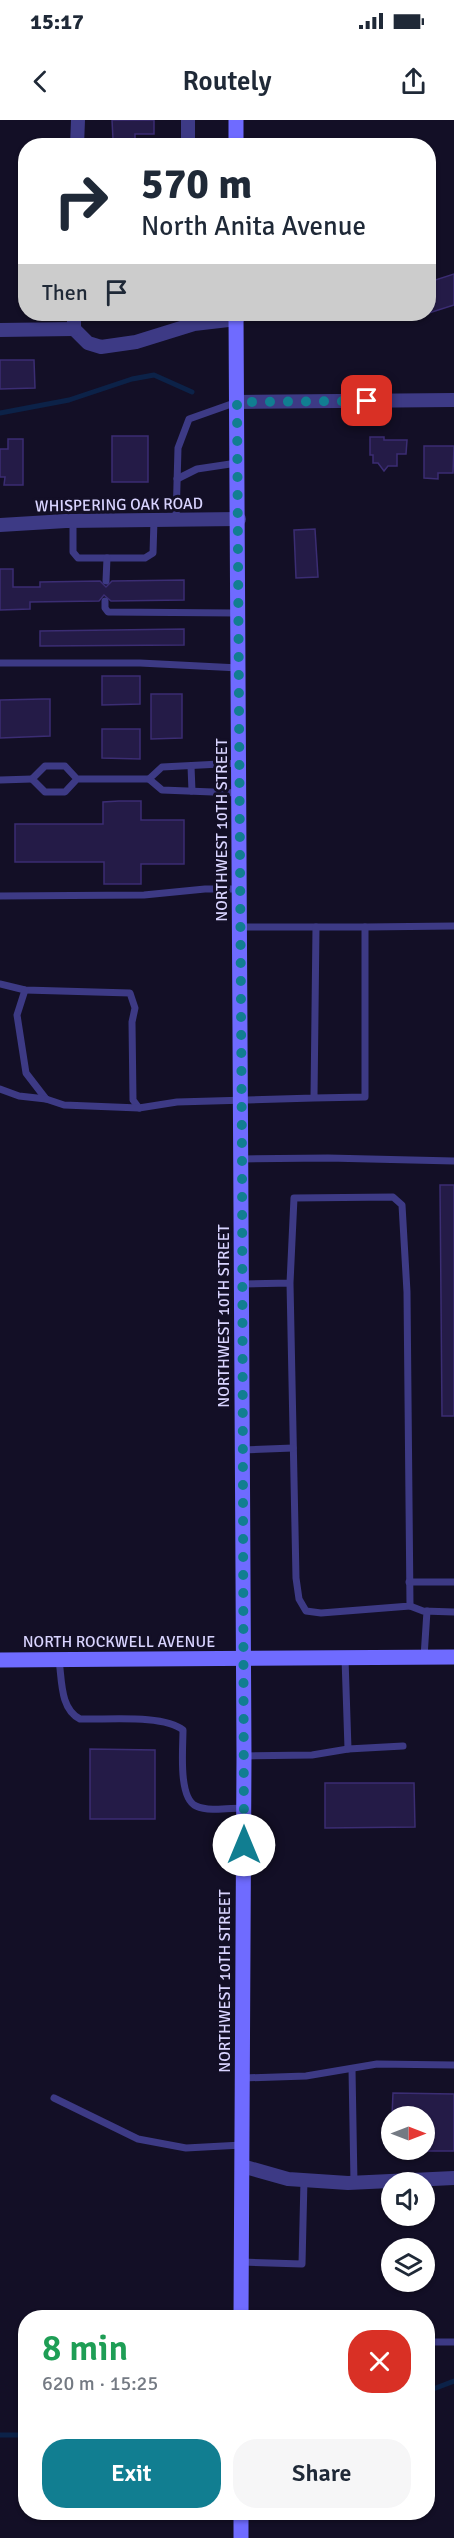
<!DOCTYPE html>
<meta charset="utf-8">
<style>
body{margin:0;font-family:Signika,sans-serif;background:#f6f6f7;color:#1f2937;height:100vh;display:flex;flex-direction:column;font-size:22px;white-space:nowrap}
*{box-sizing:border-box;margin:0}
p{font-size:20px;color:#747a83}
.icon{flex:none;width:33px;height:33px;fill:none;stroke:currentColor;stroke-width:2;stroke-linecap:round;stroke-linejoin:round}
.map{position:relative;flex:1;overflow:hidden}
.sheet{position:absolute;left:18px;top:2190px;width:417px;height:210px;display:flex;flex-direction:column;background:#fff;border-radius:24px;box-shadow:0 2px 4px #0004}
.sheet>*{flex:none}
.hud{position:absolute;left:18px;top:18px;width:418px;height:183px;border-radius:24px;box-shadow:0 2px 4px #0004;background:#fff;color:#1f2937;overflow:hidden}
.needle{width:39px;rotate:90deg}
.fabs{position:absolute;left:381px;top:1986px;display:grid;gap:12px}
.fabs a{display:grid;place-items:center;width:54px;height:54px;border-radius:50%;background:#fff;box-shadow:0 2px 4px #0004;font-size:30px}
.pin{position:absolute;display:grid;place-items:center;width:51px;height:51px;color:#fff;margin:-26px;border-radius:12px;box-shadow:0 3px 9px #0006}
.me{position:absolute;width:66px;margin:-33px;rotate:0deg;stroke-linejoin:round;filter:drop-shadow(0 0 4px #0008)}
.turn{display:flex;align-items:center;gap:21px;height:126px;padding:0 24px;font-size:27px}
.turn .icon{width:78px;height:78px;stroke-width:2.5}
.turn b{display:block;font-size:42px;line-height:51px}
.then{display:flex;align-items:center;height:57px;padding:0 24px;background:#0003;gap:12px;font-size:22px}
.round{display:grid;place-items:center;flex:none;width:63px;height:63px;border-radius:24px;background:#f6f6f7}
.head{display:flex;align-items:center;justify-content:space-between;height:102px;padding:0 24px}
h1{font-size:36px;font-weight:600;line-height:45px;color:#1e9e55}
.primary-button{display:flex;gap:12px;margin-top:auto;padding:12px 24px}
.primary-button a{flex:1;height:69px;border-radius:24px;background:#117e91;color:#fff;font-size:24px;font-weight:600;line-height:69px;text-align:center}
.primary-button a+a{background:#f6f6f7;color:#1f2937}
.status{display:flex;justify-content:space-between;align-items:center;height:42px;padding:0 30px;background:#fff;direction:ltr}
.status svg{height:16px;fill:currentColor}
header{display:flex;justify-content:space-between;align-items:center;height:78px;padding:0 24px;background:#fff;font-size:27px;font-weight:600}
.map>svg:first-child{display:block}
</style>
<div class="status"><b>15:17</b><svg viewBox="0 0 49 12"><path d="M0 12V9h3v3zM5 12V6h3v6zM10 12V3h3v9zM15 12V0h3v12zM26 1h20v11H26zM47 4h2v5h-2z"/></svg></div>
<header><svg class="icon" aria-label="back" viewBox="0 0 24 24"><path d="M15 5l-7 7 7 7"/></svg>Routely<svg class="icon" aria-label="share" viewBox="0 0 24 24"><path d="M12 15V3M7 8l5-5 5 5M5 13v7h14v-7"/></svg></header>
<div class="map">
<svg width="454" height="2418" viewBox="0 0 454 2418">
<rect width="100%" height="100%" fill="#130f26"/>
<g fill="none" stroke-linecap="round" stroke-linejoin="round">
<g stroke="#0c2248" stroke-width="5">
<polyline points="0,293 69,280 132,259 154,255 192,272"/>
<polyline points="428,2271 454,2261"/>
<polyline points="0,2315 26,2315"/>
</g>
</g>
<g fill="#241b47" stroke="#3b2d73" stroke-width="1.5">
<polygon points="112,0 154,0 154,14 135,14 135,20 113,19"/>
<polygon points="454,154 454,185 429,193 429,162"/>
<polygon points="0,240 34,240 35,268 0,269"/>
<rect x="112" y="316" width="36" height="46"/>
<polygon points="370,317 384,317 384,320 407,320 406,334 397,334 397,346 388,346 384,351 378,343 373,343 373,335 370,335"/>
<polygon points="8,319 23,319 23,365 4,365 5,357 0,357 0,329 8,329"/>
<polygon points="424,326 454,326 453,353 438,353 438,359 424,358"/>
<polygon points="315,409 318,457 296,458 294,410"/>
<polygon points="0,449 13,449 13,467 40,467 40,462 100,461 106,467 112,461 184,460 184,480 111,481 104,475 99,481 30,482 30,489 0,490"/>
<polygon points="184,509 184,525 40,526 40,511"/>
<polygon points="102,556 140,556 140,584 102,585"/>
<polygon points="151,574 182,574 182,618 151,619"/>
<polygon points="43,579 50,579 50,616 0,618 0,580"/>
<polygon points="102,609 140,609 140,639 102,638"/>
<polygon points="119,681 141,681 141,700 184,700 184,744 141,744 141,764 104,764 104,742 15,742 15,704 103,704 103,682"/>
<polygon points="440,1065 454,1065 454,1296 442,1296"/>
<polygon points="90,1629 155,1630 155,1699 90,1699"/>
<polygon points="325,1663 414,1663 415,1707 325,1708"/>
<polygon points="393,1973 454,1974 454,2031 424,2031 424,1996 392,1996"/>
</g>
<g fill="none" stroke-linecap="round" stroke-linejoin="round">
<g stroke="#3d3a85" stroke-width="7">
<polyline points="177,359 197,349 237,343"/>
<polyline points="176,400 178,328 189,299 237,282"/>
<polyline points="73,401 73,432 78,438 145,438 153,433 154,400"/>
<polyline points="106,461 107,438"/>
<polyline points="105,481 105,488 108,492 237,493"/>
<polyline points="0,543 140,543 239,548"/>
<polyline points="191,646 192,671"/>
<polyline points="77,659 65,646 45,646 32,659 45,672 65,672 77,659 149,659"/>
<polyline points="0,660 32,659"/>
<polyline points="238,673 162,670 149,659 162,647 240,643"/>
<polyline points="0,776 144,775 205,769 240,769"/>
<polyline points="240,807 316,807"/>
<polyline points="365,807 454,806"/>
<polyline points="0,864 25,870 130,873 135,888 132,902 133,980 139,988 177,982 314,978 316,807 365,807 365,977 314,978"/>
<polyline points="25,870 17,895 26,953 46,979 64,985 139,988"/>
<polyline points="0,969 19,976 46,979"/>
<polyline points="242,1039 328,1038 454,1041"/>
<polyline points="242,1164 290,1163 294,1078 393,1077 402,1085 407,1172 410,1486 321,1493 306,1491 299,1479 296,1458 290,1163"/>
<polyline points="243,1330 293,1328"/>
<polyline points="409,1462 454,1462"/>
<polyline points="410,1486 423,1491 454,1492"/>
<polyline points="424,1537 427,1491"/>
<polyline points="345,1538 348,1629"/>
<path d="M59 1540C62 1560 60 1589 80 1599 106 1600 164 1594 183 1610 183 1628 178 1678 196 1686 209 1692 230 1688 243 1688"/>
<polyline points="244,1636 312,1635 348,1629 403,1626"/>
<polyline points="352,1949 354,2063"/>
<polyline points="243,1958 306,1956 377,1944 454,1945"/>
<polyline points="54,1978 138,2019 186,2028 242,2025"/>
<polyline points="242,2142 302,2144 304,2060"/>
<polyline points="428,2222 454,2222"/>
</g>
<g stroke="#3d3a85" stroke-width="14">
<polyline points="77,26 78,0"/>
<polyline points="188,26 188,0"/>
<polyline points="74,194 74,209 88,223 101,227 136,222 194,204 237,199"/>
<polyline points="0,210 74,209"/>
<polyline points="237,282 454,280"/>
<polyline points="0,405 66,401 239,399"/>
<polyline points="242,2046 288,2059 348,2063 454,2058"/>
</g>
<g stroke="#6f6bff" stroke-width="15">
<polyline points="236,0 236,26"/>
<polyline points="236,194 244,1636 241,2198"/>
<polyline points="0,1540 454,1537"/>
<polyline points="241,2418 241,2392"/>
</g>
</g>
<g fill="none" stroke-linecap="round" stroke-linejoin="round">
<polyline stroke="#117e91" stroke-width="10" stroke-dasharray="0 18" points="244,1725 242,1038 237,282 367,281"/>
</g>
<g text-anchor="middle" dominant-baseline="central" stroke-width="6" stroke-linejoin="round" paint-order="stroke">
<g font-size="16" fill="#d9d4ff" stroke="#130f26">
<text transform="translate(119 385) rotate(-1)">WHISPERING OAK ROAD</text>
<text transform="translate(222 710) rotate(-90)">NORTHWEST 10TH STREET</text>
<text transform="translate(224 1196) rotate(-90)">NORTHWEST 10TH STREET</text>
<text x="119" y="1522">NORTH ROCKWELL AVENUE</text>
<text transform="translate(225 1861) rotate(-90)">NORTHWEST 10TH STREET</text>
</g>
</g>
</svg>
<div class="fabs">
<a><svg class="needle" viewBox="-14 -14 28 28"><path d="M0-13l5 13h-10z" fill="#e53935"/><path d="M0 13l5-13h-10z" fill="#747a83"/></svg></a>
<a><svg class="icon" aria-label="sound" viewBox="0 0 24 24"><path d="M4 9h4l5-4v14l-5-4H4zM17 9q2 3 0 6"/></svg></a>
<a><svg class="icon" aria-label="layers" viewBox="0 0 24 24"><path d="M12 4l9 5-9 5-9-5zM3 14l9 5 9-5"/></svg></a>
</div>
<div class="pin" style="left:367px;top:281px;background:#d93025"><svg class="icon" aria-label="arrive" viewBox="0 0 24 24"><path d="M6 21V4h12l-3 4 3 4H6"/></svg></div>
<svg class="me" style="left:244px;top:1725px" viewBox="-20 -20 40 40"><circle r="19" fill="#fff"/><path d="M0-13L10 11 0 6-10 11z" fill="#117e91"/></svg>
<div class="hud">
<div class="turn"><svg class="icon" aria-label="right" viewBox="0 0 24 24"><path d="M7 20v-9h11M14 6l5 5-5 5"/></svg><div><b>570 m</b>North Anita Avenue</div></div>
<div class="then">Then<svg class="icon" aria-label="arrive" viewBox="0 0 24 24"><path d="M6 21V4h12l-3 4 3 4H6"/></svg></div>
</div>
<section class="sheet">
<div class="head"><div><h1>8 min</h1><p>620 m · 15:25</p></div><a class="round" style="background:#d93025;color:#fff"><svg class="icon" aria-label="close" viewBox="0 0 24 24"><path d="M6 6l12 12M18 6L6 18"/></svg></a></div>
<div class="primary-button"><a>Exit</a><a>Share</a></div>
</section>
</div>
